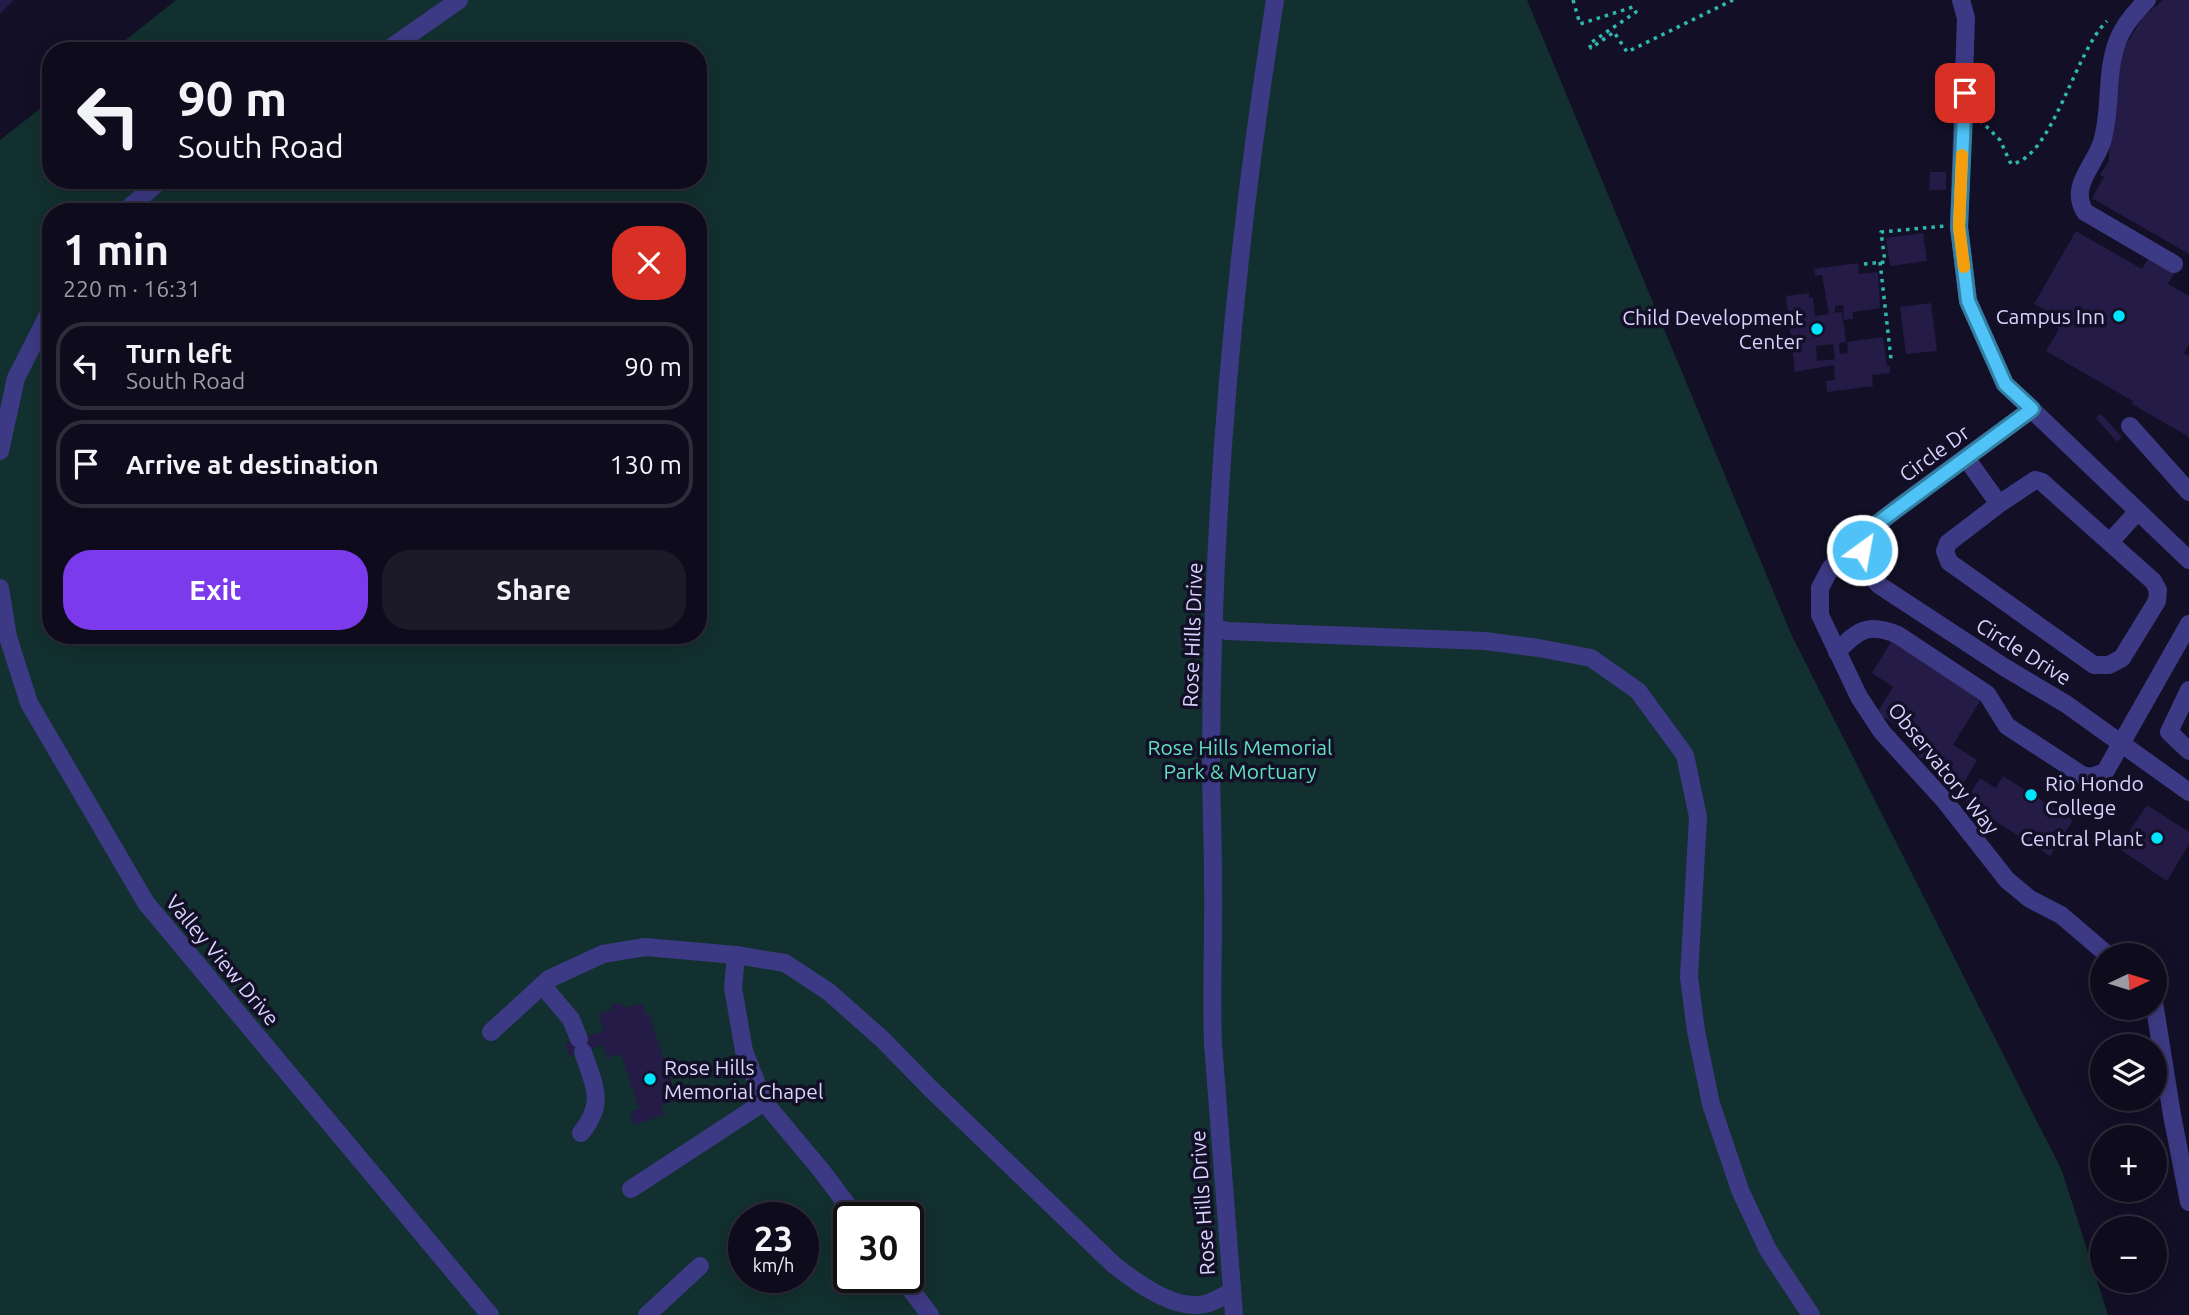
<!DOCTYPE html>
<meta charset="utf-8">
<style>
body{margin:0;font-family:Ubuntu,sans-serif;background:#1c1929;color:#f1f3f6;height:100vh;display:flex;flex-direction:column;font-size:26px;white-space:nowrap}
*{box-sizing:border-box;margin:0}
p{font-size:23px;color:#9b9ba3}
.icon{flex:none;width:38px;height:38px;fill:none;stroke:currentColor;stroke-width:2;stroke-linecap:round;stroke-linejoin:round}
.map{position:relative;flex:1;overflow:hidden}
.panel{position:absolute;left:42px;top:203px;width:665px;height:441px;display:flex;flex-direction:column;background:#0e0b1c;border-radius:28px;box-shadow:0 4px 18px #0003,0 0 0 2px #2e2b3b}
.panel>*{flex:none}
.guide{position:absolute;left:42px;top:42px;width:665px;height:147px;border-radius:28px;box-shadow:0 4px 18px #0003,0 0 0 2px #2e2b3b;background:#0e0b1c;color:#f1f3f6;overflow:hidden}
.needle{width:46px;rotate:86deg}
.fabs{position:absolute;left:2090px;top:943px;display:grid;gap:14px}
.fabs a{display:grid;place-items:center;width:77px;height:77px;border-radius:50%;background:#0e0b1c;box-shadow:0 4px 18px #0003,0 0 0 2px #2e2b3b;font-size:35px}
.speed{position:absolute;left:728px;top:1202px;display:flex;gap:14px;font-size:35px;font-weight:700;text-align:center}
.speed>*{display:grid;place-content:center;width:91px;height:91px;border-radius:50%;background:#0e0b1c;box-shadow:0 4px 18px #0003,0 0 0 2px #2e2b3b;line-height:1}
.speed small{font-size:18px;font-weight:400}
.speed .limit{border:4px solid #111;border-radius:10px;background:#fff;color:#111}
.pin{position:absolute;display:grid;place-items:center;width:60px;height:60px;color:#fff;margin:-30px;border-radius:14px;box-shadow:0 4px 10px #0006}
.me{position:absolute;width:77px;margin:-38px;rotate:32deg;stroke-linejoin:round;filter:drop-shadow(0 0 5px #0008)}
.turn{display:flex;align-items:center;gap:24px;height:147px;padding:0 21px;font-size:32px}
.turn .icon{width:91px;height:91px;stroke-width:2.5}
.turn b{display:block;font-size:49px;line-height:60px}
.round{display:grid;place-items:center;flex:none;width:74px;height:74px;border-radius:28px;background:#1c1929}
.head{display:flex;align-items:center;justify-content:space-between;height:119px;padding:0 21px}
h1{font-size:42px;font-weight:600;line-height:52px}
.action{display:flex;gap:14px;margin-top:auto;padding:14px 21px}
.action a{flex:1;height:80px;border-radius:28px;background:#7c3aed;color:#fff;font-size:28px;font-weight:600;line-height:80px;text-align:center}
.action a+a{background:#1c1929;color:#f1f3f6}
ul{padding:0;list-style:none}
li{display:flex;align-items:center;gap:21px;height:88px;margin:0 14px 10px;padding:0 7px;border:4px solid #2e2b3b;border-radius:28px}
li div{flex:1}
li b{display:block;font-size:26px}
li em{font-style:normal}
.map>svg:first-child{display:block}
</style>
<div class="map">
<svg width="2189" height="1315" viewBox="0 0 2189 1315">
<rect width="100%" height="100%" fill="#130f26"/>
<path fill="#12302f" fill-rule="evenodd" d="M176 0H1527L1791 634 2062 1171 2108 1315H0V140L51 100V180H698V51H112ZM51 212H698V635H51ZM744 1218H803V1278H744ZM849 1218H908V1278H849Z"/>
<g fill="#241b47" fill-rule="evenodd">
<polygon points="0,0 14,0 0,14"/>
<polygon points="2163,0 2189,0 2189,254 2092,198 2104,177 2100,175 2109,161 2110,109 2123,50 2143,17"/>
<polygon points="1930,172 1946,172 1946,190 1929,190"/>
<polygon points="2076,231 2142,269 2149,257 2175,272 2168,284 2189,296 2189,344 2184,353 2189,356 2189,437 2132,404 2133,401 2046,351 2059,329 2051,325 2056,316 2054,316 2049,323 2044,320 2049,312 2034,304"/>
<polygon points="1923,233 1927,261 1890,266 1886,238"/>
<path d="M1858 263 1859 274 1878 272 1880 308 1853 312V319L1844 320 1843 305 1835 306V313L1842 312 1846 342 1839 343 1840 354 1848 353 1847 342 1883 337 1887 366H1890V373L1872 375 1873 386 1827 392 1826 381 1835 380 1834 365 1795 372 1786 296 1809 293V298L1813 297 1815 316 1829 314 1822 275 1815 276 1814 269ZM1833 344 1835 359 1817 361 1816 346Z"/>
<polygon points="1931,303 1937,351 1906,354 1900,307"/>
<polygon points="2101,414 2122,437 2117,442 2096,418"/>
<polygon points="1893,639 1983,696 1953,745 1977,760 1963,784 1918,756 1925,743 1877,713 1893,687 1872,673"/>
<polygon points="2003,776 2073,820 2050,856 1965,802 1980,778 1996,788"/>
<polygon points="2147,805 2189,832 2189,844 2167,881 2118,848"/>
<polygon points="618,1003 619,1006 624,1005 625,1008 642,1003 646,1015 649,1014 677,1100 661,1105 664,1115 634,1125 630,1112 639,1109 621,1054 607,1058 603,1045 569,1056 565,1043 604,1031 598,1014 612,1009 611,1005"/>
</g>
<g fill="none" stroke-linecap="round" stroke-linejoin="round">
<g stroke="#2fb8b0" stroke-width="3.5" stroke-dasharray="3.5 5" stroke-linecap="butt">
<polyline points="1573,0 1580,24 1633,7 1636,12 1589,44 1591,48 1614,32 1627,52 1733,0"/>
<path d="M1980 120 2000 140 2011 164C2052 159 2075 51 2107 21"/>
<polyline points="1880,262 1891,359"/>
<polyline points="1864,264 1885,262 1881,232 1945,226"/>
</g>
<g stroke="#3d3a85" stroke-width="18">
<polyline points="1961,0 1966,18 1959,227 1968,301 2005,384 2189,560"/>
<path d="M2147 0C2136 11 2124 24 2118 40 2105 72 2112 109 2102 142 2094 167 2069 186 2085 212L2174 264"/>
<polyline points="386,51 459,0"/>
<polyline points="124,212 161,180"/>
<polyline points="2032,409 1897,508 1846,551 1830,569 1820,588 1820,615 1859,697 1882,732 1944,800 2007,880 2030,899 2061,915 2109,956"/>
<polyline points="2130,426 2189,492"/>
<polyline points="0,451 16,378 51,309"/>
<polyline points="1966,458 1999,504 2035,480 2042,482 2153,581 2158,590 2157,601 2122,658 2109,665 2094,665 1949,562 1945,551 1948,543 1999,504"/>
<polyline points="1863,535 1861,565 1879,585 2004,667 2066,704 2189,792"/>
<polyline points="2110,542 2138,511"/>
<polyline points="0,588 8,637 29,703 146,903 490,1315"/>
<polyline points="1215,628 1227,631 1485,641 1539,648 1591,658 1638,691 1685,755 1698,817 1689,977 1696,1031 1711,1104 1740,1190 1768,1250 1811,1315"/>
<path d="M1837 652C1858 630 1868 622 1898 635L1987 694 2007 726 2082 775 2091 777 2105 772 2189 624"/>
<polyline points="2189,690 2169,732 2189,751"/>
<polyline points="736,955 733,988 744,1051 764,1102 821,1170 857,1218"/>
<polyline points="542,985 571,1019 579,1039"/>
<polyline points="2154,1002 2172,1115 2189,1202"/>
<path d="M491 1032 549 979 603 954 645 947 736 955 785 963 829 992 882 1039 931 1089 1114 1265C1137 1283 1175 1311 1205 1304 1214 1302 1223 1296 1231 1292"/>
<path d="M581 1133C606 1103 594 1085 583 1052"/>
<polyline points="631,1189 764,1102"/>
<polyline points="902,1278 930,1315"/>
<polyline points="647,1315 700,1266"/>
<path d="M1234 1315 1213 1043C1211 989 1214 934 1213 879 1213 839 1211 798 1211 758 1212 504 1235 250 1275 0"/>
</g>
</g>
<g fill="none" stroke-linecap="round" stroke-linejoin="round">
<g stroke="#337fa1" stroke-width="18">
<polyline id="route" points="1862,550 1863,534 2032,409 2005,384 1968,301 1959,227 1965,93"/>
</g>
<use href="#route" stroke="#4fc3f7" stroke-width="12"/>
<polyline stroke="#f59e0b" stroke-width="12" points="1962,155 1959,227 1964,267"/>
</g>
<g fill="#00e5ff" stroke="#130f26" stroke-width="2.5">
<circle cx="2119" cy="316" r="7"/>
<circle cx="1817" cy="329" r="7"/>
<circle cx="2031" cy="795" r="7"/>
<circle cx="2157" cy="838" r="7"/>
<circle cx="650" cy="1079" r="7"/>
</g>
<g text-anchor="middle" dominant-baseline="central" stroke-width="7" stroke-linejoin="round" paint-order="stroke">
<g font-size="21" fill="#d9d4ff" stroke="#130f26" text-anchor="end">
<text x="2105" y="316">Campus Inn</text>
<text x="1803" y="317">Child Development<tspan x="1803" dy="24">Center</tspan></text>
<text x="2045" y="783" text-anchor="start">Rio Hondo<tspan x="2045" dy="24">College</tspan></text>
<text x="2143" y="838">Central Plant</text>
<text x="664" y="1067" text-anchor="start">Rose Hills<tspan x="664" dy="24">Memorial Chapel</tspan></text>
</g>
<g font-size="21" fill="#d9d4ff" stroke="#130f26">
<text transform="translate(1934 453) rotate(-36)">Circle Dr</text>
<text transform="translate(1192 635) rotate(-88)">Rose Hills Drive</text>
<text transform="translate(2024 651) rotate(32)">Circle Drive</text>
<text transform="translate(1944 768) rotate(51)">Observatory Way</text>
<text transform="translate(223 960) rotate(50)">Valley View Drive</text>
<text transform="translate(1202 1203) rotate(-94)">Rose Hills Drive</text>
</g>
<g font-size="21" fill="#5fe0c0" stroke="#130f26">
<text x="1240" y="747">Rose Hills Memorial<tspan x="1240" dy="24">Park &amp; Mortuary</tspan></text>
</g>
</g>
</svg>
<div class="fabs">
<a><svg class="needle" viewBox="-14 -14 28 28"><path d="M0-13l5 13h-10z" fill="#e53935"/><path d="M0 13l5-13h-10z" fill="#9b9ba3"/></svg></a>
<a><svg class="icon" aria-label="layers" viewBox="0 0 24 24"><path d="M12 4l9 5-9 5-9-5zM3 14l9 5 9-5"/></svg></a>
<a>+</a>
<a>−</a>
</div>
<div class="speed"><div>23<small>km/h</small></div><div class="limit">30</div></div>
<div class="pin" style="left:1965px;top:93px;background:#d93025"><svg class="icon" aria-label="arrive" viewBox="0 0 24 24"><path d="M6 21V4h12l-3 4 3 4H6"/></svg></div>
<svg class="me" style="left:1862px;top:550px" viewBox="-20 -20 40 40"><circle r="17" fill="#4fc3f7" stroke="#fff" stroke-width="3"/><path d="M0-11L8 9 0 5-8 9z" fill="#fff"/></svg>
<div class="guide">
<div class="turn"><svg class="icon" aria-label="left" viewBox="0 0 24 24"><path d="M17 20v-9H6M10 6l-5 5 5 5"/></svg><div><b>90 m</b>South Road</div></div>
</div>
<section class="panel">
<div class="head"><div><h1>1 min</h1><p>220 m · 16:31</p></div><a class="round" style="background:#d93025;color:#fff"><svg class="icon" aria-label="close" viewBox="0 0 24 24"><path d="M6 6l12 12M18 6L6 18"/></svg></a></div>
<ul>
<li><svg class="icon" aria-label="left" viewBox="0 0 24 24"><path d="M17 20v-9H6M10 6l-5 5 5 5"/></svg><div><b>Turn left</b><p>South Road</p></div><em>90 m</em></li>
<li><svg class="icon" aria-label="arrive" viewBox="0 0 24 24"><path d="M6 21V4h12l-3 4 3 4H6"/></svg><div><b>Arrive at destination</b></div><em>130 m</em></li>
</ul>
<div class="action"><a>Exit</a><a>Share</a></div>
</section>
</div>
